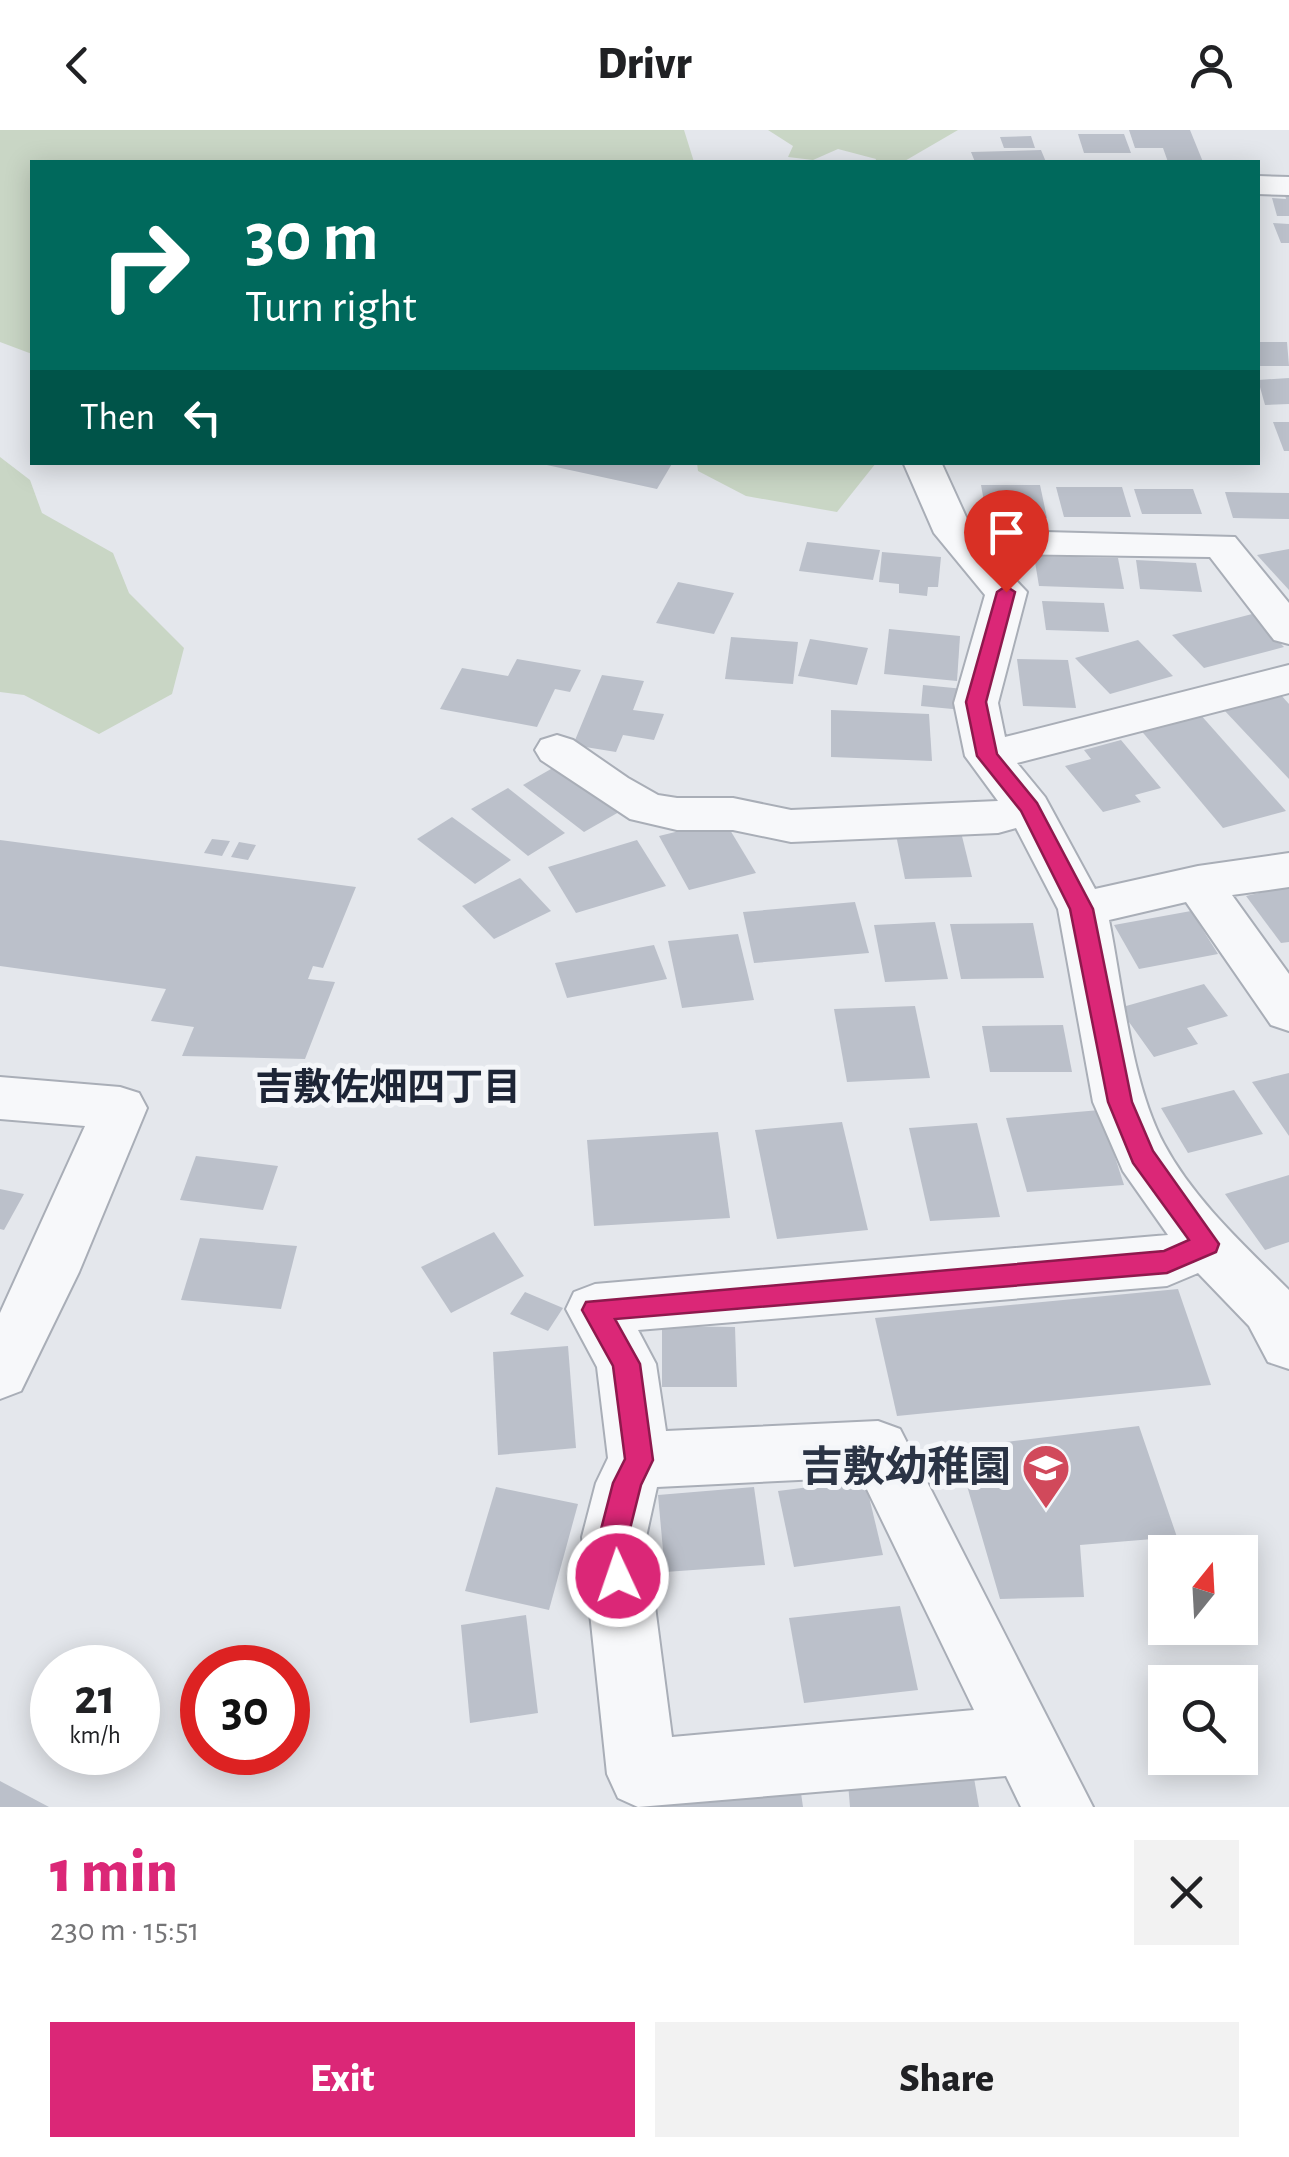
<!DOCTYPE html>
<meta charset="utf-8">
<style>
body{margin:0;font-family:"Alegreya Sans","Noto Sans JP",sans-serif;background:#f2f2f2;color:#202124;height:100vh;display:flex;flex-direction:column;font-size:38px;white-space:nowrap}
*{box-sizing:border-box;margin:0}
p{font-size:32px;color:#757577}
.icon{flex:none;width:55px;height:55px;fill:none;stroke:currentColor;stroke-width:2;stroke-linecap:round;stroke-linejoin:round}
.map{position:relative;height:1677px;overflow:hidden}
.drawer{display:flex;flex-direction:column;background:#fff;flex:1}
.drawer>*{flex:none}
.guide{position:absolute;left:30px;top:30px;width:1230px;height:305px;border-radius:0px;box-shadow:0 5px 25px #0003;background:#00695c;color:#fff;overflow:hidden}
.needle{width:65px;rotate:18deg}
.buttons{position:absolute;left:1148px;top:1405px;display:grid;gap:20px}
.buttons a{display:grid;place-items:center;width:110px;height:110px;border-radius:0px;background:#fff;box-shadow:0 5px 25px #0003;font-size:50px}
.speed{position:absolute;left:30px;top:1515px;display:flex;gap:20px;font-size:50px;font-weight:700;text-align:center}
.speed>*{display:grid;place-content:center;width:130px;height:130px;border-radius:50%;background:#fff;box-shadow:0 5px 25px #0003;line-height:1}
.speed small{font-size:25px;font-weight:400}
.speed .limit{border:15px solid #d22;background:#fff;color:#111}
.pin{position:absolute;display:grid;place-items:center;width:85px;height:85px;color:#fff;margin:-102px -42px;border-radius:50% 50% 50% 0;rotate:-45deg;box-shadow:0 0 10px #0007}
.pin .icon{rotate:45deg}
.me{position:absolute;width:110px;margin:-55px;rotate:357deg;stroke-linejoin:round;filter:drop-shadow(0 0 8px #0008)}
.turn{display:flex;align-items:center;gap:35px;height:210px;padding:0 50px;font-size:45px}
.turn .icon{width:130px;height:130px;stroke-width:2.5}
.turn b{display:block;font-size:70px;line-height:85px}
.then{display:flex;align-items:center;height:95px;padding:0 50px;background:#0003;gap:20px;font-size:38px}
.round{display:grid;place-items:center;flex:none;width:105px;height:105px;border-radius:0px;background:#f2f2f2}
.head{display:flex;align-items:center;justify-content:space-between;height:170px;padding:0 50px}
h1{font-size:60px;font-weight:800;line-height:75px;color:#db2777}
.button{display:flex;gap:20px;margin-top:auto;padding:20px 50px}
.button a{flex:1;height:115px;border-radius:0px;background:#db2777;color:#fff;font-size:40px;font-weight:800;line-height:115px;text-align:center}
.button a+a{background:#f2f2f2;color:#202124}
header{display:flex;justify-content:space-between;align-items:center;height:130px;padding:0 50px;background:#fff;font-size:45px;font-weight:800}
.map>svg:first-child{display:block}
</style>
<header><svg class="icon" aria-label="back" viewBox="0 0 24 24"><path d="M15 5l-7 7 7 7"/></svg>Drivr<svg class="icon" aria-label="person" viewBox="0 0 24 24"><circle cx="12" cy="8" r="4"/><path d="M4 21q1-7 8-7t8 7"/></svg></header>
<div class="map">
<svg width="1289" height="1677" viewBox="0 0 1289 1677">
<rect width="100%" height="100%" fill="#e4e7ec"/>
<g fill="#c9d6c5">
<polygon points="0,0 684,0 694,32 32,32 32,224 0,212"/>
<polygon points="768,0 958,0 903,32 875,32 876,29 838,19 813,30 788,27 793,16"/>
<polygon points="0,327 30,350 42,383 113,423 129,463 184,518 172,564 99,604 24,565 0,562"/>
<polygon points="697,333 697,332 876,333 837,382 746,366 698,341"/>
</g>
<g fill="#bbc0ca">
<polygon points="1129,0 1190,0 1203,32 1168,32 1163,18 1135,18"/>
<polygon points="1078,4 1124,4 1131,23 1084,23"/>
<polygon points="1031,6 1035,18 1004,18 1000,7"/>
<polygon points="1041,20 1046,32 975,32 971,22"/>
<polygon points="1284,61 1289,61 1289,86 1277,86 1272,68 1286,69"/>
<polygon points="1273,93 1289,94 1289,113 1281,113"/>
<polygon points="1258,212 1287,212 1289,236 1258,236"/>
<polygon points="1289,248 1289,274 1265,275 1258,250"/>
<polygon points="1273,292 1289,292 1289,321 1284,321"/>
<polygon points="533,332 673,332 657,359"/>
<polygon points="981,355 1040,355 1047,388 987,388"/>
<polygon points="1056,357 1122,357 1131,387 1064,387"/>
<polygon points="1134,359 1193,359 1202,384 1142,384"/>
<polygon points="1225,362 1289,363 1289,389 1233,388"/>
<polygon points="807,412 880,420 873,450 799,441"/>
<polygon points="1289,419 1289,460 1257,425"/>
<polygon points="882,422 941,427 938,457 928,457 927,466 899,463 899,454 879,452"/>
<polygon points="1034,426 1118,428 1124,459 1039,456"/>
<polygon points="1136,430 1196,433 1202,462 1140,459"/>
<polygon points="678,452 734,463 714,504 656,493"/>
<polygon points="1042,471 1104,473 1109,502 1046,500"/>
<polygon points="1252,484 1284,517 1204,538 1172,505"/>
<polygon points="889,499 960,506 957,551 884,544"/>
<polygon points="731,507 798,512 793,554 725,549"/>
<polygon points="810,509 868,518 857,555 798,546"/>
<polygon points="1138,510 1173,546 1110,564 1075,528"/>
<polygon points="517,529 581,540 570,562 555,559 537,597 440,579 462,538 508,546"/>
<polygon points="1017,529 1068,530 1076,578 1023,576"/>
<polygon points="602,545 644,551 633,580 664,584 654,610 623,605 616,622 573,615"/>
<polygon points="923,555 964,559 963,580 921,576"/>
<polygon points="1280,564 1289,574 1289,649 1224,580"/>
<polygon points="831,580 929,584 932,631 831,627"/>
<polygon points="1199,583 1286,681 1223,698 1139,598"/>
<polygon points="1121,610 1161,658 1135,665 1141,672 1103,682 1065,636 1091,629 1084,620"/>
<polygon points="558,635 619,682 584,702 523,655"/>
<polygon points="508,658 565,703 528,726 471,679"/>
<polygon points="452,687 511,730 475,754 417,709"/>
<polygon points="724,690 756,743 689,760 659,706"/>
<polygon points="960,698 972,747 905,749 895,700"/>
<polygon points="212,709 230,711 222,726 204,723"/>
<polygon points="0,710 356,757 323,838 313,836 308,849 335,852 305,929 182,926 194,897 151,891 166,859 0,836"/>
<polygon points="637,710 666,756 576,783 548,737"/>
<polygon points="239,712 256,715 248,730 231,727"/>
<polygon points="520,748 551,781 494,809 462,776"/>
<polygon points="1289,756 1289,812 1281,813 1246,766"/>
<polygon points="855,772 869,823 754,833 743,782"/>
<polygon points="1191,781 1218,824 1139,839 1114,795"/>
<polygon points="935,792 948,849 885,852 874,795"/>
<polygon points="1033,793 1044,848 961,849 950,794"/>
<polygon points="738,804 754,870 682,878 668,811"/>
<polygon points="654,815 667,849 567,868 555,833"/>
<polygon points="1204,854 1228,886 1187,898 1198,914 1154,927 1119,878"/>
<polygon points="915,876 930,948 847,952 834,879"/>
<polygon points="1063,895 1072,942 990,942 982,896"/>
<polygon points="1289,943 1289,1006 1252,952"/>
<polygon points="1234,960 1263,1004 1188,1023 1161,978"/>
<polygon points="1100,980 1124,1055 1027,1062 1006,988"/>
<polygon points="842,992 868,1100 777,1109 755,1000"/>
<polygon points="977,993 1000,1087 930,1091 909,998"/>
<polygon points="718,1002 730,1088 594,1096 587,1010"/>
<polygon points="196,1026 278,1036 263,1080 180,1070"/>
<polygon points="1289,1045 1289,1112 1265,1120 1225,1064"/>
<polygon points="0,1059 24,1064 4,1100 0,1099"/>
<polygon points="494,1102 524,1146 451,1183 421,1137"/>
<polygon points="200,1108 297,1116 281,1179 181,1170"/>
<polygon points="1178,1159 1211,1255 897,1286 875,1188"/>
<polygon points="525,1162 563,1178 548,1201 510,1184"/>
<polygon points="662,1196 735,1197 737,1257 662,1257"/>
<polygon points="568,1216 576,1318 498,1325 493,1222"/>
<polygon points="1139,1296 1177,1407 1080,1415 1084,1467 1000,1469 956,1318"/>
<polygon points="865,1350 883,1425 794,1437 778,1361"/>
<polygon points="496,1357 578,1374 549,1480 465,1461"/>
<polygon points="754,1357 765,1435 665,1442 658,1365"/>
<polygon points="900,1476 918,1560 804,1573 789,1488"/>
<polygon points="526,1485 538,1583 470,1593 461,1495"/>
<polygon points="974,1648 979,1677 850,1677 848,1653"/>
<polygon points="0,1651 49,1677 0,1677"/>
<polygon points="801,1663 803,1677 652,1677 652,1674"/>
</g>
<g fill="none" stroke-linecap="round" stroke-linejoin="round">
<g stroke="#a9aeb7" stroke-width="4">
<g id="street">
<polygon points="1258,46 1289,47 1289,65 1258,64"/>
<path d="M903 332H941L972 400 1235 407 1289 473V514L1274 510 1210 427 991 424 1027 462 998 573 1005 607 1289 535V563L1017 633 1045 667 1095 759 1198 736 1289 723V757L1232 765 1289 844V901L1271 895 1186 772 1109 790C1123 859 1131 952 1164 1014 1194 1070 1245 1116 1289 1160V1239L1268 1232 1249 1196 1198 1143 1167 1156 638 1200 656 1234 666 1301 878 1291 900 1299 1093 1677H1021L1006 1646 638 1677 618 1668 607 1644 582 1407 596 1353 608 1328 597 1237 566 1179 574 1162 595 1154 1168 1105 1123 1041 1093 972 1058 779 1016 698 998 703 791 712 733 700H677L630 689 541 630 535 620 541 610 557 605 573 610 628 648 658 665 677 668H733L791 680 998 671 965 626 954 573 985 465 934 403ZM861 1347 974 1580 672 1607 646 1407 657 1357Z"/>
<polygon points="0,947 120,957 139,963 147,978 79,1142 21,1261 0,1269 0,1183 85,996 0,989"/>
</g>
</g>
<use href="#street" fill="#f7f8fa" fill-rule="evenodd"/>
</g>
<polygon fill="#db2777" stroke="#8e194d" stroke-width="2.5" points="1006,456 1015,462 986,572 997,624 1037,673 1093,779 1132,972 1153,1021 1219,1114 1216,1122 1167,1143 615,1189 640,1234 653,1330 641,1355 628,1407 633,1446 629,1456 618,1460 608,1456 599,1407 613,1353 625,1329 613,1236 582,1180 586,1172 1164,1121 1189,1110 1133,1033 1108,972 1070,779 1021,681 977,626 966,572 997,462"/>
<defs>
<g id="school-pin" transform="scale(2.5)"><path d="M0 17L-7.5 6A9.5 9.5 0 1 1 7.5 6Z" fill="#d1495b" stroke="#f4f6f9"/><path d="M0-5L7-2L0 1L-7-2ZM-4 1L0 2.5L4 1V4Q0 6-4 4Z" fill="#fff"/></g>
</defs>
<g fill-rule="evenodd">
<use href="#school-pin" x="1046" y="1338"/>
</g>
<g text-anchor="middle" dominant-baseline="central" stroke-width="10" stroke-linejoin="round" paint-order="stroke">
<g font-size="38" font-weight="bold" fill="#1d2536" stroke="#f4f6f9">
<text x="388" y="959">吉敷佐畑四丁目</text>
</g>
<g font-size="42" font-weight="bold" fill="#2b3445" stroke="#f4f6f9" text-anchor="end">
<text x="1011" y="1338">吉敷幼稚園</text>
</g>
</g>
</svg>
<div class="buttons">
<a><svg class="needle" viewBox="-14 -14 28 28"><path d="M0-13l5 13h-10z" fill="#e53935"/><path d="M0 13l5-13h-10z" fill="#757577"/></svg></a>
<a><svg class="icon" aria-label="search" viewBox="0 0 24 24"><circle cx="10" cy="10" r="6"/><path d="M15 15l6 6"/></svg></a>
</div>
<div class="speed"><div>21<small>km/h</small></div><div class="limit">30</div></div>
<div class="pin" style="left:1006px;top:462px;background:#d93025"><svg class="icon" aria-label="arrive" viewBox="0 0 24 24"><path d="M6 21V4h12l-3 4 3 4H6"/></svg></div>
<svg class="me" style="left:618px;top:1446px" viewBox="-20 -20 40 40"><circle r="17" fill="#db2777" stroke="#fff" stroke-width="3"/><path d="M0-11L8 9 0 5-8 9z" fill="#fff"/></svg>
<div class="guide">
<div class="turn"><svg class="icon" aria-label="right" viewBox="0 0 24 24"><path d="M7 20v-9h11M14 6l5 5-5 5"/></svg><div><b>30 m</b>Turn right</div></div>
<div class="then">Then<svg class="icon" aria-label="left" viewBox="0 0 24 24"><path d="M17 20v-9H6M10 6l-5 5 5 5"/></svg></div>
</div>
</div>
<section class="drawer">
<div class="head"><div><h1>1 min</h1><p>230 m · 15:51</p></div><a class="round"><svg class="icon" aria-label="close" viewBox="0 0 24 24"><path d="M6 6l12 12M18 6L6 18"/></svg></a></div>
<div class="button"><a>Exit</a><a>Share</a></div>
</section>
